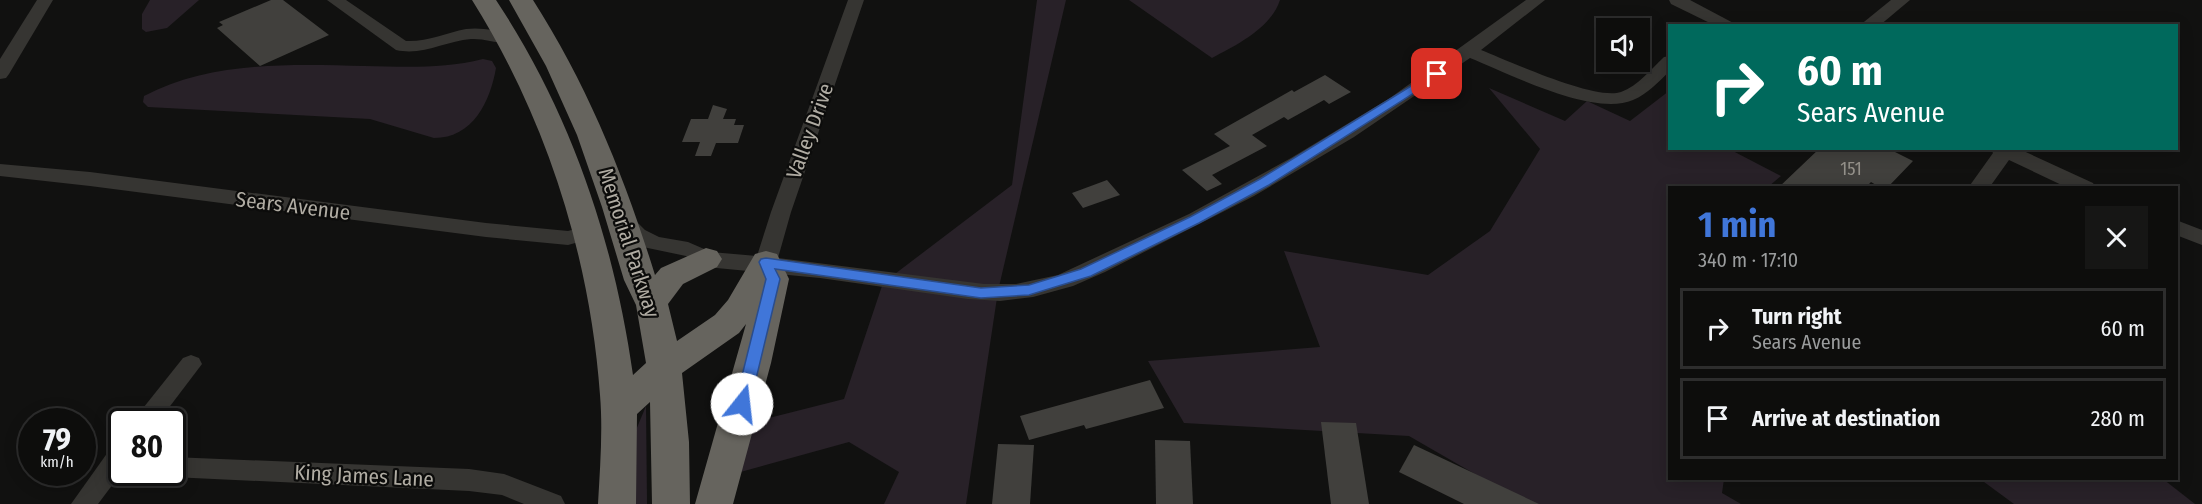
<!DOCTYPE html>
<meta charset="utf-8">
<style>
body{margin:0;font-family:"Fira Sans Condensed",sans-serif;background:#161615;color:#f1f3f6;height:100vh;display:flex;flex-direction:column;font-size:22px;white-space:nowrap}
*{box-sizing:border-box;margin:0}
p{font-size:20px;color:#9a9c9d}
.icon{flex:none;width:33px;height:33px;fill:none;stroke:currentColor;stroke-width:2;stroke-linecap:round;stroke-linejoin:round}
.map{position:relative;flex:1;overflow:hidden}
.details{position:absolute;left:1668px;top:186px;width:510px;height:294px;display:flex;flex-direction:column;background:#0d0d0c;border-radius:0px;box-shadow:0 3px 15px #0003,0 0 0 2px #2d2d2d}
.details>*{flex:none}
.guide{position:absolute;left:1668px;top:24px;width:510px;height:126px;border-radius:0px;box-shadow:0 3px 15px #0003,0 0 0 2px #2d2d2d;background:#00695c;color:#fff;overflow:hidden}
.buttons{position:absolute;left:1596px;top:18px;display:grid;gap:12px}
.buttons a{display:grid;place-items:center;width:54px;height:54px;border-radius:0px;background:#0d0d0c;box-shadow:0 3px 15px #0003,0 0 0 2px #2d2d2d;font-size:30px}
.speed{position:absolute;left:18px;top:408px;display:flex;gap:12px;font-size:30px;font-weight:700;text-align:center}
.speed>*{display:grid;place-content:center;width:78px;height:78px;border-radius:50%;background:#0d0d0c;box-shadow:0 3px 15px #0003,0 0 0 2px #2d2d2d;line-height:1}
.speed small{font-size:15px;font-weight:400}
.speed .limit{border:3px solid #111;border-radius:9px;background:#fff;color:#111}
.pin{position:absolute;display:grid;place-items:center;width:51px;height:51px;color:#fff;margin:-26px;border-radius:12px;box-shadow:0 3px 9px #0006}
.me{position:absolute;width:66px;margin:-33px;rotate:16deg;stroke-linejoin:round;filter:drop-shadow(0 0 4px #0008)}
.turn{display:flex;align-items:center;gap:21px;height:126px;padding:0 30px;font-size:27px}
.turn .icon{width:78px;height:78px;stroke-width:2.5}
.turn b{display:block;font-size:42px;line-height:51px}
.round{display:grid;place-items:center;flex:none;width:63px;height:63px;border-radius:0px;background:#161615}
.head{display:flex;align-items:center;justify-content:space-between;height:102px;padding:0 30px}
h1{font-size:36px;font-weight:700;line-height:45px;color:#4076d9}
ul{padding:0;list-style:none}
li{display:flex;align-items:center;gap:18px;height:81px;margin:0 12px 9px;padding:0 18px;border:3px solid #2d2d2d;border-radius:0px}
li div{flex:1}
li b{display:block;font-size:22px}
li em{font-style:normal}
.map>svg:first-child{display:block}
</style>
<div class="map">
<svg width="2202" height="504" viewBox="0 0 2202 504">
<rect width="100%" height="100%" fill="#111110"/>
<g fill="#282128">
<polygon points="150,0 199,0 167,28 146,32 142,29 142,14"/>
<polygon points="1037,0 1066,0 998,291 966,504 884,504 899,472 849,442 737,473 749,423 844,399 883,283 1012,185"/>
<path d="M1129 0H1280C1271 28 1237 45 1212 58Z"/>
<path d="M483 59 492 61 496 68C490 102 473 138 434 138L370 119 148 107 143 102 144 96C210 61 292 64 364 66 405 67 443 69 483 59Z"/>
<polygon points="1489,88 1565,121 1587,101 1630,121 1669,91 1670,148 1729,149 1781,176 1768,187 1670,188 1670,478 1724,479 1722,493 1741,504 1527,504 1409,436 1184,423 1148,361 1320,347 1284,251 1428,275 1490,231 1540,149"/>
<polygon points="646,406 647,504 633,504 636,430"/>
<polygon points="1980,479 2163,479 2195,504 2014,504"/>
</g>
<g fill="#41403d">
<polygon points="271,0 283,0 329,35 260,66 217,28 223,25 219,22"/>
<polygon points="1325,75 1351,92 1329,104 1324,100 1288,120 1284,117 1252,135 1267,146 1212,175 1222,184 1207,191 1182,170 1230,146 1214,134 1292,90 1294,92"/>
<polygon points="713,105 727,109 723,119 736,119 734,125 744,125 738,143 716,143 711,156 695,156 700,142 682,142 691,119 708,119"/>
<polygon points="1820,148 1887,148 1913,161 1887,188 1881,188 1871,182 1865,188 1778,188"/>
<polygon points="1107,180 1120,195 1083,208 1072,193"/>
<polygon points="1150,380 1164,408 1086,429 1084,425 1029,440 1020,416"/>
<polygon points="1321,422 1356,423 1369,504 1331,504"/>
<polygon points="1155,440 1190,441 1193,504 1156,504"/>
<polygon points="998,444 1034,445 1030,504 992,504"/>
<polygon points="1414,445 1539,504 1464,504 1399,472"/>
</g>
<g fill="none" stroke-linecap="round" stroke-linejoin="round">
<g fill="#363532" fill-rule="evenodd">
<polygon points="37,0 53,0 9,74 6,78 0,79 0,59"/>
<path d="M327 0H346L406 41C427 42 446 33 466 29 482 27 498 31 513 34L516 38 513 42C500 45 485 38 471 39 445 41 423 56 396 50Z"/>
<path d="M848 0H864L791 212 778 258 984 284H1016L1058 275 1189 214 1291 158 1390 98 1526 0H1545L1481 50C1509 61 1595 101 1621 92 1638 86 1651 69 1664 57L1670 56V71C1659 81 1648 94 1633 100 1593 117 1510 74 1470 58L1354 137 1254 196 1105 272 1073 286 1033 297 1000 301 968 299 820 278 706 267 686 256 643 247 627 237 614 221 617 216 624 214 631 216 645 230 659 237 688 242 711 252 757 256 771 212Z"/>
<polygon points="1669,0 1690,0 1739,26 1716,26 1671,4"/>
<polygon points="1891,0 1910,0 1879,26 1859,26"/>
<polygon points="1990,148 2017,148 2093,183 2096,188 2068,188 2009,160 1989,188 1968,188 1993,153"/>
<polygon points="0,164 90,172 486,223 568,231 586,226 593,228 596,233 593,238 568,245 486,237 90,186 0,176"/>
<polygon points="2176,220 2202,230 2202,245 2176,235"/>
<polygon points="191,355 199,358 202,364 158,422 132,422 183,358"/>
<polygon points="122,442 122,472 98,504 71,504 113,445"/>
<polygon points="172,457 469,469 504,474 561,496 565,504 524,504 502,495 469,491 172,477 162,472 172,472"/>
</g>
<path fill="#66645e" fill-rule="evenodd" d="M472 0H496C571 113 614 241 633 375L646 363 636 305 624 280 602 207 577 135 546 66 509 0H533C588 86 625 178 655 275L661 268 706 248 717 251 722 259 717 267 683 284 668 304 677 341 715 315 728 300 755 254 766 251 777 254 789 279 771 363 733 504H695L746 324 739 333 682 373 689 442 690 504H652L650 402 637 414 636 504H598C600 468 603 431 600 395 590 256 546 118 472 0Z"/>
</g>
<polygon fill="#4076d9" stroke="#2a4d8d" stroke-width="1.5" points="1437,70 1443,74 1441,76 1269,185 1199,223 1091,276 1029,295 981,298 775,269 780,279 750,404 748,408 737,408 735,404 766,279 759,262 761,259 766,258 981,288 1029,285 1081,269 1190,217 1260,179"/>
<g text-anchor="middle" dominant-baseline="central" stroke-width="4.5" stroke-linejoin="round" paint-order="stroke">
<g font-size="18" fill="#94918a">
<text x="1851" y="169">151</text>
</g>
<g font-size="21" fill="#b0aca3" stroke="#0c0c0b">
<text transform="translate(810 131) rotate(-70)">Valley Drive</text>
<text transform="translate(293 206) rotate(7)">Sears Avenue</text>
<text transform="translate(629 243) rotate(72)">Memorial Parkway</text>
<text transform="translate(364 476) rotate(3)">King James Lane</text>
</g>
</g>
</svg>
<div class="buttons">
<a><svg class="icon" aria-label="sound" viewBox="0 0 24 24"><path d="M4 9h4l5-4v14l-5-4H4zM17 9q2 3 0 6"/></svg></a>
</div>
<div class="speed"><div>79<small>km/h</small></div><div class="limit">80</div></div>
<div class="pin" style="left:1437px;top:74px;background:#d93025"><svg class="icon" aria-label="arrive" viewBox="0 0 24 24"><path d="M6 21V4h12l-3 4 3 4H6"/></svg></div>
<svg class="me" style="left:742px;top:404px" viewBox="-20 -20 40 40"><circle r="19" fill="#fff"/><path d="M0-13L10 11 0 6-10 11z" fill="#4076d9"/></svg>
<div class="guide">
<div class="turn"><svg class="icon" aria-label="right" viewBox="0 0 24 24"><path d="M7 20v-9h11M14 6l5 5-5 5"/></svg><div><b>60 m</b>Sears Avenue</div></div>
</div>
<section class="details">
<div class="head"><div><h1>1 min</h1><p>340 m · 17:10</p></div><a class="round"><svg class="icon" aria-label="close" viewBox="0 0 24 24"><path d="M6 6l12 12M18 6L6 18"/></svg></a></div>
<ul>
<li><svg class="icon" aria-label="right" viewBox="0 0 24 24"><path d="M7 20v-9h11M14 6l5 5-5 5"/></svg><div><b>Turn right</b><p>Sears Avenue</p></div><em>60 m</em></li>
<li><svg class="icon" aria-label="arrive" viewBox="0 0 24 24"><path d="M6 21V4h12l-3 4 3 4H6"/></svg><div><b>Arrive at destination</b></div><em>280 m</em></li>
</ul>
</section>
</div>
